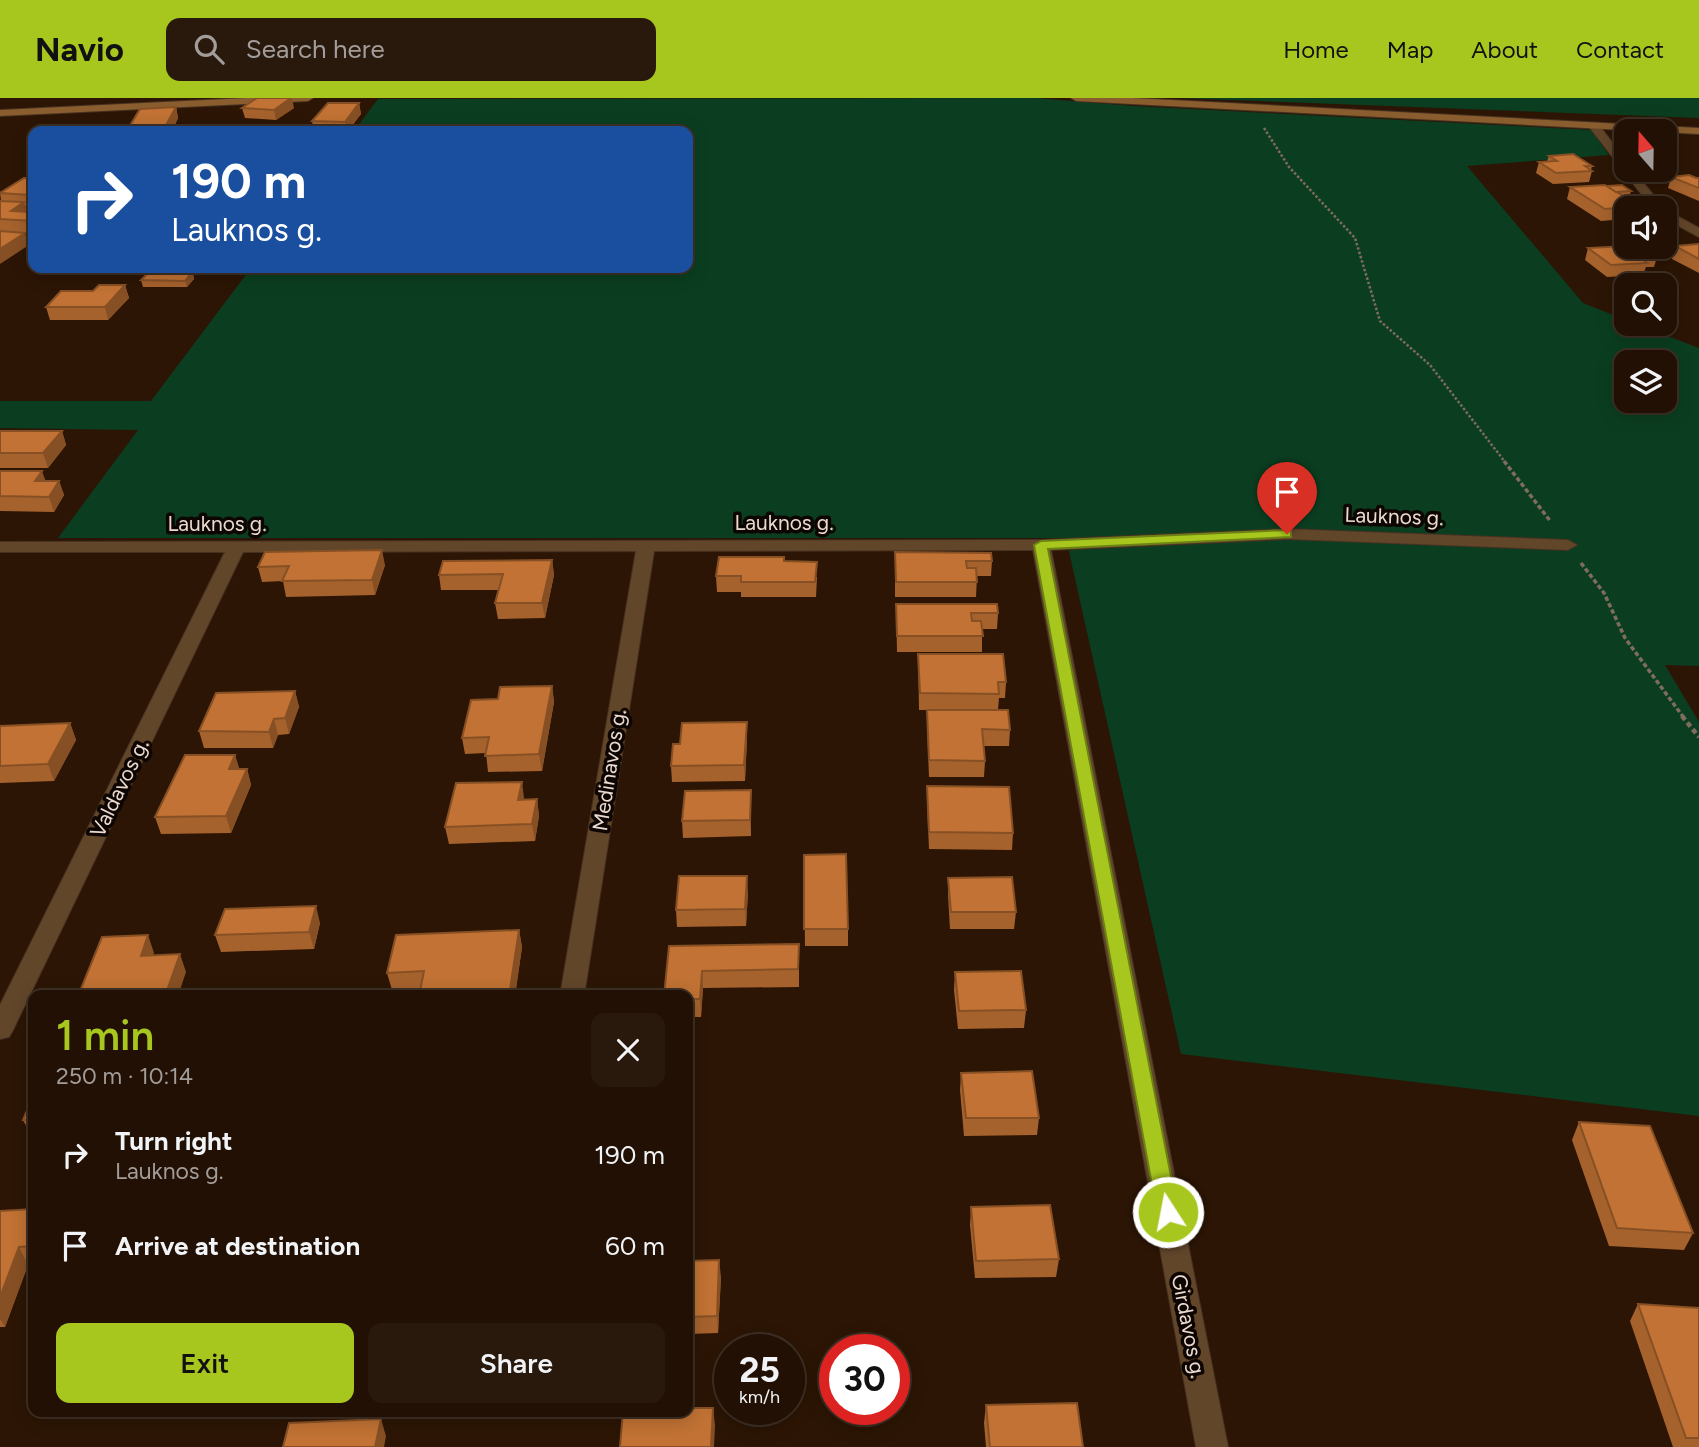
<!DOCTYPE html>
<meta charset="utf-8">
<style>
body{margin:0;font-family:Figtree,sans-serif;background:#29190d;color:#f1f3f6;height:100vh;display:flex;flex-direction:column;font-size:26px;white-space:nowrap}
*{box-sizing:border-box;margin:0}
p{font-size:23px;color:#a29d9a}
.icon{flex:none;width:38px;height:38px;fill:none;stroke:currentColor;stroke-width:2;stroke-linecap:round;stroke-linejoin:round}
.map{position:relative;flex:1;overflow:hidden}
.sheet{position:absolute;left:28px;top:892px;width:665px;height:427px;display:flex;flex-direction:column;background:#211003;border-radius:14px;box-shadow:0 4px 18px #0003,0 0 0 2px #3e3025}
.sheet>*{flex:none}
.banner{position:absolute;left:28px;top:28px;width:665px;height:147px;border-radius:14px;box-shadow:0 4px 18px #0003,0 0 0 2px #3e3025;background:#1a4fa0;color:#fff;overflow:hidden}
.needle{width:46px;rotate:340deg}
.controls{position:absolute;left:1614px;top:21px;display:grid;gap:14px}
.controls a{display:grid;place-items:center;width:63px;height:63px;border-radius:14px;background:#211003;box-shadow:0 4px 18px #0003,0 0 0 2px #3e3025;font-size:35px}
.speed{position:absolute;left:714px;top:1236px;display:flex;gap:14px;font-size:35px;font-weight:700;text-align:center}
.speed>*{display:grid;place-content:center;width:91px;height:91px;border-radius:50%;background:#211003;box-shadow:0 4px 18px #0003,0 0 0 2px #3e3025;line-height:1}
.speed small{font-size:18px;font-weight:400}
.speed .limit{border:10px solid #d22;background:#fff;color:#111}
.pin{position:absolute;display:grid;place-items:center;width:60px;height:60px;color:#fff;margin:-72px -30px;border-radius:50% 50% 50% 0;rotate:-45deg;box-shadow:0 0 7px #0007}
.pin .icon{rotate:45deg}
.me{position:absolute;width:77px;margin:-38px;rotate:349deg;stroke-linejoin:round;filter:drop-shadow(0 0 5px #0008)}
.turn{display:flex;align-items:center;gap:24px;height:147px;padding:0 28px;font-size:32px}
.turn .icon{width:91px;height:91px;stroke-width:2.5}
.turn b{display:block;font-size:49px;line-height:60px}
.round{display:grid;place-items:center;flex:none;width:74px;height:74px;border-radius:14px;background:#29190d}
.overview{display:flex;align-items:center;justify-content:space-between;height:119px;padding:0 28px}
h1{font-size:42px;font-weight:600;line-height:52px;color:#a8c71e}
.primary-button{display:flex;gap:14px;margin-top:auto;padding:14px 28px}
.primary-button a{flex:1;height:80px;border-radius:14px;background:#a8c71e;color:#111;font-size:28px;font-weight:600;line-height:80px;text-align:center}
.primary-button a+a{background:#29190d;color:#f1f3f6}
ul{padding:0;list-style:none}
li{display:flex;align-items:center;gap:21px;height:91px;padding:0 28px}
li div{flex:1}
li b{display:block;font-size:26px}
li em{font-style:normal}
header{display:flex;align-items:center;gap:42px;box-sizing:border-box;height:98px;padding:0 35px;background:#a8c71e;color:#111}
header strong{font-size:33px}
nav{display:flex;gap:38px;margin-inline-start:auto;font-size:24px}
.search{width:490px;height:63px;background:#29190d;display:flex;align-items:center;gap:18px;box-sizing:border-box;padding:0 24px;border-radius:14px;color:#a29d9a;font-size:26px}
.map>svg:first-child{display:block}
</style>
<header>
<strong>Navio</strong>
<div class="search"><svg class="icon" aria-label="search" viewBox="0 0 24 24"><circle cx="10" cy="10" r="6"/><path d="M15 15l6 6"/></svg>Search here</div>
<nav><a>Home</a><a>Map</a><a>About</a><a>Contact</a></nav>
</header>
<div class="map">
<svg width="1699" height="1349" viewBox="0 0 1699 1349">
<rect width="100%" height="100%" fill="#2c1504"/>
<g fill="#0b3e20" fill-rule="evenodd">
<path d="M1035 0 1133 8 1591 32 1609 57 1467 68 1583 205 1626 222V226H1636L1699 250V568L1665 567 1699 624V1018L1181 956 1066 440H58L138 332 0 330V303H151L251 170H688V33H354L378 1ZM1626 264H1664V303H1626Z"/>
<polygon points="1178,0 1699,0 1699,20"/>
</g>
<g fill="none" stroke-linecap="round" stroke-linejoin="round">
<g stroke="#473121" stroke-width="2">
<g id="street">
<polygon points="1590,26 1598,26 1626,62 1626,72 1633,72 1664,110 1652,110 1590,30"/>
<polygon points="1664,111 1699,130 1699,139 1664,120"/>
<polygon points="1287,431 1568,442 1577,447 1568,452 1287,441 1051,452 1228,1349 1196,1349 1033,452 654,453 584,898 560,898 636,453 243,454 13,932 9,939 0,941 0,907 225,454 0,454 0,444 1041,442"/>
</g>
</g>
<g stroke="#473121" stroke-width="2">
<g id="secondary">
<polygon points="246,0 313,0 308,3 0,18 0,12"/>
<polygon points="1071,0 1133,0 1699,30 1699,36 1076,3"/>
</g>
</g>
<polyline stroke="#806c5e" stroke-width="2.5" stroke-dasharray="2.5 2" stroke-linecap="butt" points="1264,30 1289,69 1355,140 1380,223 1430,267 1505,364"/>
<g stroke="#806c5e" stroke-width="3.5" stroke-dasharray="4.5 2.5" stroke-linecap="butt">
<polyline points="1504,363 1551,424"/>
<polyline points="1581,465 1604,495 1625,540 1684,620"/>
</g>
<polyline stroke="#806c5e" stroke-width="4.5" stroke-dasharray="5 3.5" stroke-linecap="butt" points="1682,618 1699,639"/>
<use href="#street" fill="#62462a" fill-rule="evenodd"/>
<use href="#secondary" fill="#895d2e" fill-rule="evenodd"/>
</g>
<g fill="#a6622d">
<polygon points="359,5 361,16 348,33 314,33 312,23"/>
<polygon points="176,9 178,20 172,33 129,33 128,31"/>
<polygon points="242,10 294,10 276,22 245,20"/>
<polygon points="1549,58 1592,68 1591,72 1592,73 1589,84 1553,86 1536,75 1539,64 1547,63"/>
<polygon points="1671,79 1699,80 1699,103 1668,90"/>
<polygon points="33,80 33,109 25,108 27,114 33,110 33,135 0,133 0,103 1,103 0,94"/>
<polygon points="1607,88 1631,93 1629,99 1625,99 1640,108 1640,110 1626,110 1626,121 1601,123 1567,101 1570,89"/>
<polygon points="1699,146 1699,175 1672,161 1675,148"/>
<polygon points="1588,150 1658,156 1654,169 1646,169 1643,177 1607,179 1585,162"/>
<polygon points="164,170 211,170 208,173 193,176 194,181 187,189 143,189 141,182 165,171"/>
<polygon points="125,187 129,200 108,222 50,222 46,209 93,193"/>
<polygon points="0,333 62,333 66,347 48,370 0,370"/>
<polygon points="0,373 45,383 59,383 64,397 54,414 0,413"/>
<polygon points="895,454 992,463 991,478 977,478 976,499 895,499"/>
<polygon points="552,462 554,477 545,520 498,521 495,505 499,492 441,492 439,477"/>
<polygon points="784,463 817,479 816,499 741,499 741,494 717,494 716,478"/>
<polygon points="385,467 375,497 286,499 283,483 262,484 258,469"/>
<polygon points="896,506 998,515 997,531 982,531 982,554 897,554"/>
<polygon points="918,556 1006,584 1005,600 999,600 998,612 1010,632 1009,648 984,648 985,663 984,679 929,679 927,628 927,612 949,612 919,612"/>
<polygon points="552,588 554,604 542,673 488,674 486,655 465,656 462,640 498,601"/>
<polygon points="295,593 299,609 289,636 278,637 273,650 204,650 199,633"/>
<polygon points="747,624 747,641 745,683 672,684 671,668 680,646"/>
<polygon points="70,625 76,642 54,683 0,685 0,628"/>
<polygon points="235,657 239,671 247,671 251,687 231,735 161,736 155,719"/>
<polygon points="927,688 1013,735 1012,752 929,751 927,705"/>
<polygon points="524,700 524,702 537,701 539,718 535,743 449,746 445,729"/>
<polygon points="751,709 751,738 683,740 682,723"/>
<polygon points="804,757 848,831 848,848 805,848"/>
<polygon points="948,780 1016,814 1014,831 950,831 948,797"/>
<polygon points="748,795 746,828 677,829 676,812"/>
<polygon points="320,825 314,851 221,854 215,837"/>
<polygon points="519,832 522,849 515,898 419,898 420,891 392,892 387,875"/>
<polygon points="799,846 799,889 703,890 701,919 688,919 688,898 669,848"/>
<polygon points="955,874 1026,912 1024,930 958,931 954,892"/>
<polygon points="961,975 1039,1020 1037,1037 964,1038 960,992"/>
<polygon points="33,998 33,1039 32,1039 23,1022"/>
<polygon points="1579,1024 1693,1135 1684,1152 1609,1148 1572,1042"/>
<polygon points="971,1109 1059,1161 1056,1179 975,1180 970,1127"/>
<polygon points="33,1111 33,1167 28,1167 5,1229 0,1229 0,1113"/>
<polygon points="688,1163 721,1179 718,1235 688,1236"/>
<polygon points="1638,1206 1699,1210 1699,1349 1673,1349 1630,1223"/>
<polygon points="986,1307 1083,1349 986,1349 984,1325"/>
</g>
<g fill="#875024">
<polygon points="292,0 294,10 276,22 274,12"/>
<polygon points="359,5 361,16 346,33 345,24"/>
<polygon points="176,9 178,20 172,33 166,33 165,29"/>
<polygon points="33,94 33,109 29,97"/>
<polygon points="24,104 28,116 11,113"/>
<polygon points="25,135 29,147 0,166 0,151"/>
<polygon points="191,170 211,170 208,173 193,176 194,181 187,189 183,174 186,171"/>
<polygon points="125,187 129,200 108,222 105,209"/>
<polygon points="62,333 66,347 48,370 43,355"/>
<polygon points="42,373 47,387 35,383"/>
<polygon points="59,383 64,397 54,414 49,399"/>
<polygon points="382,452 385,467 375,497 372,482"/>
<polygon points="552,462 554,477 545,520 542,505"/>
<polygon points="552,588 554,604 542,673 539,656"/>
<polygon points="295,593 299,609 289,636 285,620"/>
<polygon points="274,621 278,637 273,650 269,634"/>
<polygon points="747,624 747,641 745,683 744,667"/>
<polygon points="70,625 76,642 54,683 48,666"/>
<polygon points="235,657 240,673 229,671"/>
<polygon points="247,671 251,687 231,735 226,718"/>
<polygon points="522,684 524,700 521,719 518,702"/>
<polygon points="751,692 751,738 750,722"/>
<polygon points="537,701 539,718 535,743 532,726"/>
<polygon points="747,778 748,795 746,828 745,811"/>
<polygon points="316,808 320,825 314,851 309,834"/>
<polygon points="519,832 522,849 515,898 509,898"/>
<polygon points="148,837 154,855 147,875 141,858"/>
<polygon points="180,856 186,874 178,898 165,898"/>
<polygon points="702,873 703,890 701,919 700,901"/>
<polygon points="19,1149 28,1167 5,1229 0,1221 0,1199"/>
<polygon points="719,1162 721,1179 718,1235 717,1218"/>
<polygon points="713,1310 715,1327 714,1349 711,1349"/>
<polygon points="381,1321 386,1338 384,1349 375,1349"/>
</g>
<g fill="#c17234" stroke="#875024" stroke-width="2">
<polygon points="257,0 291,0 274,12 242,10"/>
<polygon points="328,5 359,5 345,24 312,23"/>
<polygon points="176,9 165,29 128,31 140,11"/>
<polygon points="1573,56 1592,68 1585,68 1592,73 1556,75 1539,64 1557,63 1549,58"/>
<polygon points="1689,77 1696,80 1699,80 1699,90 1671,79"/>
<polygon points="24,80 33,80 33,94 29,97 0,95"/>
<polygon points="1605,87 1640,108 1605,111 1570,89"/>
<polygon points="1622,87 1631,93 1616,94 1607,88"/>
<polygon points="0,103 24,104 11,113 28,114 33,110 33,123 0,121"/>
<polygon points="0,133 25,135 0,151"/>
<polygon points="1699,146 1699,161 1675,148"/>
<polygon points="1626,148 1626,149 1647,149 1658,156 1637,157 1647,165 1611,167 1588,150"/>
<polygon points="166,170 191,170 186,171 183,174 192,174 185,183 141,182 149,174"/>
<polygon points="99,187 125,187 105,209 46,209 61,193 93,193"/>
<polygon points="0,333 62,333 43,355 0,355"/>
<polygon points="0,373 42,373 35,383 59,383 49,399 0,398"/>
<polygon points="382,452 372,482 282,483 289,468 258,469 265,454"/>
<polygon points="895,454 991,455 992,463 966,463 967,470 976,470 977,484 896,484"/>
<polygon points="719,459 784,459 784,463 817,464 815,484 741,484 741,478 716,478"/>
<polygon points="552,462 542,505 495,505 503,476 439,477 443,463"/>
<polygon points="896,506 997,506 998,515 971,515 972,523 981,523 983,538 897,538"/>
<polygon points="918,556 1003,556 1006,584 998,584 999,596 920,595"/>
<polygon points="552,588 539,656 485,658 489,639 462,640 471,602 498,601 500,589"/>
<polygon points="295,593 285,620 274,621 269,634 199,633 216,595"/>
<polygon points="927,612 1008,612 1010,632 982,631 985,663 929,662"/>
<polygon points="747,624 744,667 671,668 673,646 680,646 682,625"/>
<polygon points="70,625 48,666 0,668 0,628"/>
<polygon points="185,657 235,657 229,671 247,671 226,718 155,719"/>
<polygon points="522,684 518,702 537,701 532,726 445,729 456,685"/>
<polygon points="927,688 1009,689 1013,735 929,734"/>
<polygon points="751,692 750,722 682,723 685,693"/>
<polygon points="846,756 848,831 804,831 804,757"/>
<polygon points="679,778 747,778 745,811 676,812"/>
<polygon points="1012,779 1016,814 951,814 948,780"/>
<polygon points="316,808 309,834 215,837 225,811"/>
<polygon points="519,832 509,898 419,898 424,873 387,875 396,837"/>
<polygon points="148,837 141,858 180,856 165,898 78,898 102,839"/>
<polygon points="799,846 798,871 702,873 700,901 688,901 688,898 664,898 669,848"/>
<polygon points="1021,873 1026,912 959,913 955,874"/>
<polygon points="1032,973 1039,1020 966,1020 961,975"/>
<polygon points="33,998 33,1021 23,1022"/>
<polygon points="1579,1024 1650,1028 1693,1135 1617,1130"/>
<polygon points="1050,1107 1059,1161 976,1163 971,1109"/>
<polygon points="33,1111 33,1148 19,1149 0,1199 0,1113"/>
<polygon points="719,1162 717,1218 688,1219 688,1163"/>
<polygon points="1638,1206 1699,1210 1699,1340 1686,1340"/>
<polygon points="1077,1305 1083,1349 990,1349 986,1307"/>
<polygon points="688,1310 713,1310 711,1349 620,1349 623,1314 688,1314"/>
<polygon points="381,1321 375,1349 283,1349 289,1325"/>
</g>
<polygon fill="#a8c71e" stroke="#6d8114" stroke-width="2" points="1287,432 1291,433 1291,439 1048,451 1178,1114 1175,1121 1168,1123 1160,1121 1157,1114 1034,447 1041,443"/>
<g text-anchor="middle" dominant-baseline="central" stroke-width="7" stroke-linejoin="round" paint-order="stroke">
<g font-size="21" fill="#ebdad0" stroke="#0d0501">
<text transform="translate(1394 418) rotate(2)">Lauknos g.</text>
<text x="784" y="424">Lauknos g.</text>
<text x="217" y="425">Lauknos g.</text>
<text transform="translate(609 672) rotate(-81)">Medinavos g.</text>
<text transform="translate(119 690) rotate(-64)">Valdavos g.</text>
<text transform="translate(1189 1228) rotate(79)">Girdavos g.</text>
</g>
</g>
</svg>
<div class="controls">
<a><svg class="needle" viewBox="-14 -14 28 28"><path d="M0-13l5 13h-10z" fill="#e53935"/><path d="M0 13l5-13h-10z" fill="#a29d9a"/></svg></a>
<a><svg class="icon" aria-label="sound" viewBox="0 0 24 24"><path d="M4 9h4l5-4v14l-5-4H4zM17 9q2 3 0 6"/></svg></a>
<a><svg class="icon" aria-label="search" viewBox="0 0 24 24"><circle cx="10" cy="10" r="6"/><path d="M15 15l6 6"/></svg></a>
<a><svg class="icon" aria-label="layers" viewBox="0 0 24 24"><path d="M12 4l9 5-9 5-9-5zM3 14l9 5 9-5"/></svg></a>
</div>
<div class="speed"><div>25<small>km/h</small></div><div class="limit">30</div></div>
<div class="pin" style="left:1287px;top:436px;background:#d93025"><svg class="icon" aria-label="arrive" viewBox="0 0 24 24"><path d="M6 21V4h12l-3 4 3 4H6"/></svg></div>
<svg class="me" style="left:1168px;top:1114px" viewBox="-20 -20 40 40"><circle r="17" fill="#a8c71e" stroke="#fff" stroke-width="3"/><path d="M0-11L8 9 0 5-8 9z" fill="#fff"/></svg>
<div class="banner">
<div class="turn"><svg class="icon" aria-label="right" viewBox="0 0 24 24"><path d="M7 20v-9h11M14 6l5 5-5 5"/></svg><div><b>190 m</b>Lauknos g.</div></div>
</div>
<section class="sheet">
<div class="overview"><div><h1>1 min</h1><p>250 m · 10:14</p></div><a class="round"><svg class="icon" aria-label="close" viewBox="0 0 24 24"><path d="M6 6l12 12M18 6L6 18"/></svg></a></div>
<ul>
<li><svg class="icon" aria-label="right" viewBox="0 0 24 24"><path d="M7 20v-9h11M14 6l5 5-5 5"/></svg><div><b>Turn right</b><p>Lauknos g.</p></div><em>190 m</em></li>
<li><svg class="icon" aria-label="arrive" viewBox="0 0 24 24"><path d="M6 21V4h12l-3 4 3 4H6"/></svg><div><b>Arrive at destination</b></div><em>60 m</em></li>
</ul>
<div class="primary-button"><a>Exit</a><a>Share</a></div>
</section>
</div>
